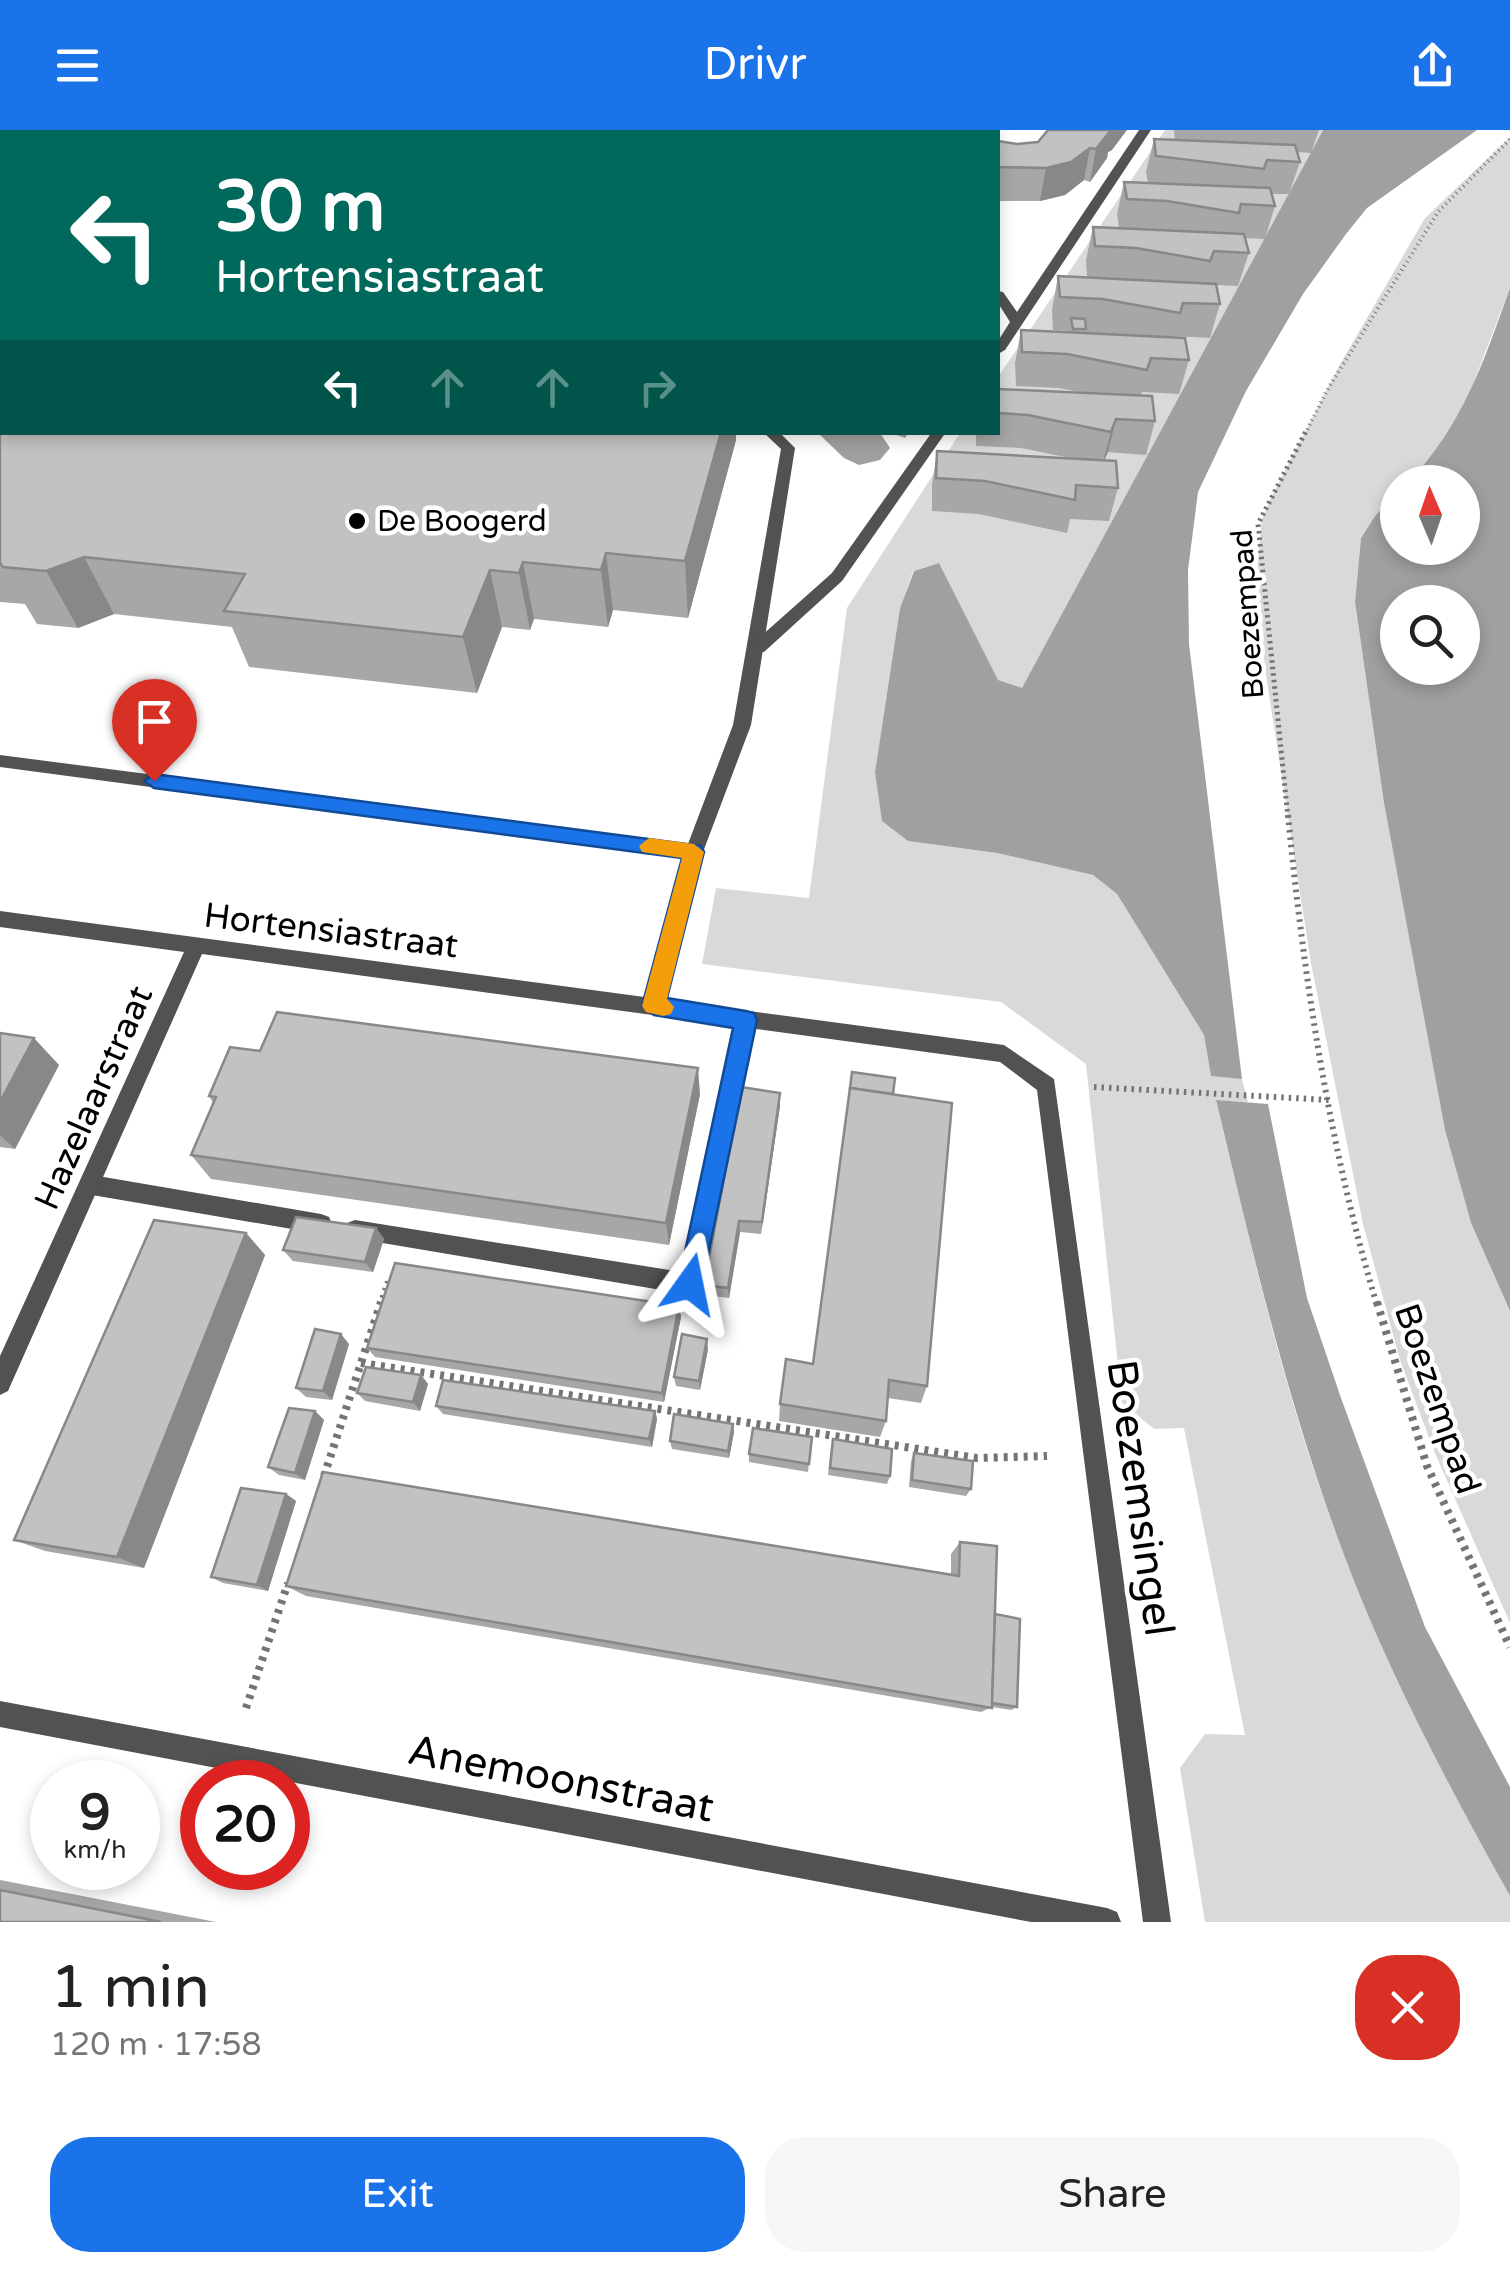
<!DOCTYPE html>
<meta charset="utf-8">
<style>
body{margin:0;font-family:"Varela Round",sans-serif;background:#f6f6f6;color:#222;height:100vh;display:flex;flex-direction:column;font-size:38px;white-space:nowrap}
*{box-sizing:border-box;margin:0}
p{font-size:32px;color:#767676}
.icon{flex:none;width:55px;height:55px;fill:none;stroke:currentColor;stroke-width:2;stroke-linecap:round;stroke-linejoin:round}
.map{position:relative;height:1792px;overflow:hidden}
.sheet{display:flex;flex-direction:column;background:#fff;flex:1}
.sheet>*{flex:none}
.top-card{position:absolute;left:0px;top:0px;width:1000px;height:305px;box-shadow:0 5px 15px #0003;background:#00695c;color:#fff;overflow:hidden}
.needle{width:65px;rotate:358deg}
.controls{position:absolute;left:1380px;top:335px;display:grid;gap:20px}
.controls a{display:grid;place-items:center;width:100px;height:100px;border-radius:50%;background:#fff;box-shadow:0 5px 15px #0003;font-size:50px}
.speed{position:absolute;left:30px;top:1630px;display:flex;gap:20px;font-size:50px;font-weight:700;text-align:center}
.speed>*{display:grid;place-content:center;width:130px;height:130px;border-radius:50%;background:#fff;box-shadow:0 5px 15px #0003;line-height:1}
.speed small{font-size:25px;font-weight:400}
.speed .limit{border:15px solid #d22;background:#fff;color:#111}
.pin{position:absolute;display:grid;place-items:center;width:85px;height:85px;color:#fff;margin:-102px -42px;border-radius:50% 50% 50% 0;rotate:-45deg;box-shadow:0 0 10px #0007}
.pin .icon{rotate:45deg}
.me{position:absolute;width:110px;margin:-55px;rotate:12deg;stroke-linejoin:round;filter:drop-shadow(0 0 8px #0008)}
.turn{display:flex;align-items:center;gap:35px;height:210px;padding:0 50px;font-size:45px}
.turn .icon{width:130px;height:130px;stroke-width:2.5}
.turn b{display:block;font-size:70px;line-height:85px}
.lanes{display:flex;align-items:center;height:95px;padding:0 50px;background:#0003;justify-content:center;gap:50px;direction:ltr}
.lanes .off{opacity:.35}
.round{display:grid;place-items:center;flex:none;width:105px;height:105px;border-radius:40px;background:#f6f6f6}
.summary{display:flex;align-items:center;justify-content:space-between;height:170px;padding:0 50px}
h1{font-size:60px;font-weight:600;line-height:75px}
.primary-button{display:flex;gap:20px;margin-top:auto;padding:20px 50px}
.primary-button a{flex:1;height:115px;border-radius:40px;background:#1a73e8;color:#fff;font-size:40px;font-weight:600;line-height:115px;text-align:center}
.primary-button a+a{background:#f6f6f6;color:#222}
header{display:flex;justify-content:space-between;align-items:center;height:130px;padding:0 50px;background:#1a73e8;color:#fff;font-size:45px;font-weight:600}
.map>svg:first-child{display:block}
</style>
<header><svg class="icon" aria-label="menu" viewBox="0 0 24 24"><path d="M4 6h16M4 12h16M4 18h16"/></svg>Drivr<svg class="icon" aria-label="share" viewBox="0 0 24 24"><path d="M12 15V3M7 8l5-5 5 5M5 13v7h14v-7"/></svg></header>
<div class="map">
<svg width="1510" height="1792" viewBox="0 0 1510 1792">
<rect width="100%" height="100%" fill="#fff"/>
<g fill="#d9d9d9">
<path d="M1165 0H1323L1022 559 998 551 939 433 913 441 900 478 875 642 908 711 997 723 1093 745 1117 764 1204 905 1211 945 1242 949 1248 972 1216 971C1252 1121 1286 1272 1341 1417 1386 1539 1447 1653 1510 1766V1792H1205L1180 1638 1205 1604 1245 1605 1184 1298 1154 1299 1122 1273 1086 934 1001 872 702 834 716 758 809 768 847 478 960 303 998 302V247Z"/>
<polygon points="1510,7 1510,158 1468,267 1446,309 1408,352 1398,352 1398,363 1375,386 1361,408 1355,472 1384,673 1445,1000 1471,1093 1510,1181 1510,1493 1434,1321 1400,1230 1363,1094 1311,833 1265,539 1257,440 1262,389 1272,366 1338,238 1425,88"/>
</g>
<g fill="#a0a0a0" fill-rule="evenodd">
<polygon points="1323,0 1477,0 1367,78 1346,104 1303,164 1246,261 1198,362 1188,440 1189,514 1242,949 1211,946 1204,905 1117,764 1093,745 997,723 908,711 882,691 875,642 900,478 914,441 939,433 998,550 1022,558"/>
<path d="M1510 158V1181L1471 1093 1445 1000 1384 673 1355 472 1361 408 1375 386 1397 363 1398 418H1462V352H1408C1462 298 1485 228 1510 158ZM1398 472H1462V538H1398Z"/>
<polygon points="818,303 880,303 890,318 880,330 859,335 844,328"/>
<path d="M1216 970 1268 974 1307 1168 1341 1268 1425 1497 1510 1657V1766C1447 1653 1386 1539 1341 1417 1287 1271 1252 1121 1216 970Z"/>
</g>
<g fill="none" stroke-linecap="round" stroke-linejoin="round">
<polyline stroke="#747474" stroke-width="4" stroke-dasharray="1 4" stroke-linecap="butt" points="1305,304 1329,257 1438,82 1510,9"/>
<polyline stroke="#747474" stroke-width="5" stroke-dasharray="2.5 4" stroke-linecap="butt" points="1288,688 1258,394 1306,301"/>
<g stroke="#747474" stroke-width="6" stroke-dasharray="2.5 5" stroke-linecap="butt">
<path d="M1288 685C1304 849 1329 1017 1377 1175"/>
<polyline points="1094,957 1329,970"/>
<polyline points="380,1175 389,1149"/>
</g>
<g stroke="#747474" stroke-width="8" stroke-dasharray="4 6" stroke-linecap="butt">
<polyline points="1377,1172 1427,1336 1510,1517"/>
<polyline points="361,1233 977,1328 1047,1326"/>
<polyline points="324,1346 381,1172"/>
<polyline points="246,1578 288,1453"/>
</g>
<g fill="#525252" fill-rule="evenodd">
<polygon points="763,302 779,302 795,318 751,595 703,722 661,881 647,881 644,875 683,728 0,637 0,625 688,714 733,595 781,319"/>
<polygon points="746,882 753,884 756,890 699,1162 691,1165 347,1107 344,1100 347,1093 355,1090 682,1142 736,890 739,884"/>
<polygon points="92,1045 321,1084 329,1087 332,1094 329,1101 321,1104 92,1065 84,1062 81,1055 84,1048"/>
</g>
<g fill="#525252" fill-rule="evenodd">
<polygon points="875,0 887,0 888,2 877,2"/>
<polygon points="1139,0 1151,0 1005,220 998,224 998,211 1010,192 998,173 998,161 1003,162 1017,182"/>
<polygon points="932,302 946,302 842,451 764,522 752,522 752,514 832,443"/>
<polygon points="0,781 1004,915 1054,949 1171,1792 1143,1792 1037,960 1000,932 202,824 8,1261 0,1265 0,1226 184,822 0,797"/>
<polygon points="0,1571 1107,1778 1117,1782 1121,1792 1031,1792 0,1597"/>
</g>
</g>
<g fill="#a7a7a7">
<polygon points="0,0 2,0 3,2 2,14 0,14"/>
<polygon points="899,0 985,0 987,2 900,2"/>
<polygon points="1174,0 1287,0 1285,7 1287,0 1319,0 1311,23 1297,22 1300,32 1289,64 1272,64 1275,76 1265,109 1245,108 1249,123 1238,156 1216,155 1220,174 1210,208 1174,206 1189,230 1179,264 1142,262 1141,266 1155,291 1146,325 1108,322 1104,330 1118,358 1109,391 1070,389 1067,403 979,384 932,381 932,355 937,321 1070,328 1021,318 976,316 976,302 998,302 998,259 1085,263 1059,258 1016,256 1015,233 1021,200 1068,202 1069,201 1053,200 1052,180 1058,146 1087,148 1086,130 1093,97 1119,98 1117,84 1124,52 1148,53 1146,42 1154,9 1175,10"/>
<polygon points="998,11 1017,14 1038,12 1112,20 1108,22 1107,28 1090,52 1084,50 1065,65 1040,71 998,71"/>
<polygon points="0,89 2,302 736,302 736,310 688,488 613,480 608,497 534,489 530,500 502,497 477,563 249,537 232,497 114,484 78,498 37,494 25,474 0,472"/>
<polygon points="888,302 909,302 905,308"/>
<polygon points="0,903 59,935 15,1019 0,1017"/>
<polygon points="780,963 780,976 761,1104 740,1102 729,1168 705,1165 704,1155"/>
<polygon points="700,964 669,1115 211,1049 191,1025 213,973 209,966"/>
<polygon points="893,964 927,1256 921,1273 888,1268 886,1291 880,1307 779,1291 780,1274 813,1234"/>
<polygon points="376,1098 384,1109 373,1142 293,1131 283,1120"/>
<polygon points="246,1103 265,1125 144,1438 45,1421 14,1410"/>
<polygon points="679,1176 681,1187 664,1272 375,1227 367,1218"/>
<polygon points="349,1214 332,1270 306,1267 296,1258"/>
<polygon points="708,1219 700,1260 676,1256 674,1247"/>
<polygon points="421,1245 428,1254 420,1281 365,1271 357,1263"/>
<polygon points="436,1276 655,1281 657,1289 652,1317 443,1284"/>
<polygon points="315,1281 324,1290 305,1350 279,1345 268,1337"/>
<polygon points="733,1294 734,1302 729,1328 672,1319 670,1311"/>
<polygon points="812,1307 808,1342 749,1332 749,1324"/>
<polygon points="831,1317 890,1346 887,1354 828,1345"/>
<polygon points="914,1323 971,1359 966,1366 909,1357 911,1331"/>
<polygon points="286,1364 296,1371 268,1461 223,1453 211,1447"/>
<polygon points="960,1412 995,1484 1017,1577 1011,1580 992,1577 981,1582 306,1466 286,1456 951,1444 951,1424"/>
<polygon points="0,1750 216,1792 0,1792"/>
</g>
<g fill="#888">
<polygon points="1108,0 1127,0 1112,20 1108,22 1107,28 1090,52 1096,19"/>
<polygon points="1090,18 1084,50 1065,65 1040,71 1046,38"/>
<polygon points="1116,289 1108,322 1102,335 1111,302"/>
<polygon points="721,302 736,302 736,310 688,488 685,431"/>
<polygon points="606,423 613,480 608,497 601,440"/>
<polygon points="84,427 114,484 78,498 46,441"/>
<polygon points="523,432 534,489 530,500 519,443"/>
<polygon points="490,440 502,497 477,563 463,507"/>
<polygon points="34,908 59,935 15,1019 0,1005 0,972"/>
<polygon points="698,938 700,964 669,1115 666,1093"/>
<polygon points="780,963 780,976 761,1104 762,1092"/>
<polygon points="739,1091 740,1102 729,1168 728,1158"/>
<polygon points="376,1098 384,1109 373,1142 365,1132"/>
<polygon points="246,1103 265,1125 144,1438 117,1427"/>
<polygon points="679,1176 681,1187 664,1272 662,1263"/>
<polygon points="341,1204 349,1214 332,1270 323,1261"/>
<polygon points="707,1209 708,1219 700,1260 699,1251"/>
<polygon points="421,1245 428,1254 420,1281 413,1272"/>
<polygon points="315,1281 324,1290 305,1350 295,1343"/>
<polygon points="655,1281 657,1289 652,1317 649,1309"/>
<polygon points="733,1294 734,1302 729,1328 728,1321"/>
<polygon points="286,1364 296,1371 268,1461 257,1455"/>
</g>
<g fill="#c2c2c2" stroke="#888" stroke-width="2.5">
<rect x="759" y="0" width="87" height="2"/>
<polygon points="926,0 985,0 987,2 928,2"/>
<polygon points="1048,0 1111,0 1096,19 1090,18 1071,32 1046,38 998,37 998,11 1017,14 1038,12"/>
<polygon points="1154,9 1295,15 1300,32 1267,30 1264,39 1156,26"/>
<polygon points="1124,52 1270,58 1275,76 1241,74 1239,83 1167,71 1127,69"/>
<polygon points="0,89 2,89 2,302 721,302 685,431 606,423 601,440 523,432 519,443 490,440 463,507 224,481 245,444 84,427 46,441 3,437 0,433"/>
<polygon points="1093,97 1244,104 1249,123 1214,121 1210,131 1136,118 1095,116"/>
<polygon points="1058,146 1216,154 1220,174 1183,173 1180,183 1103,169 1060,167"/>
<polygon points="1071,188 1085,189 1086,199 1073,199"/>
<polygon points="1021,200 1185,208 1189,230 1151,228 1147,240 1067,224 1022,222"/>
<polygon points="998,259 1152,266 1155,291 1116,289 1111,302 1028,285 998,283"/>
<polygon points="937,321 1116,331 1118,358 1076,355 1075,370 985,351 936,348"/>
<polygon points="277,882 698,938 666,1093 191,1025 216,967 209,966 230,917 260,921"/>
<polygon points="0,903 34,908 0,972"/>
<polygon points="852,942 895,948 893,964 850,958"/>
<polygon points="741,957 780,963 762,1092 739,1091 728,1158 704,1155"/>
<polygon points="850,958 952,973 927,1256 889,1250 886,1291 780,1274 786,1229 813,1234"/>
<polygon points="296,1087 376,1098 365,1132 283,1120"/>
<polygon points="154,1090 246,1103 117,1427 14,1410"/>
<polygon points="395,1133 679,1176 662,1263 367,1218"/>
<polygon points="315,1199 341,1204 323,1261 296,1258"/>
<polygon points="682,1204 707,1209 699,1251 674,1247"/>
<polygon points="366,1237 421,1245 413,1272 357,1263"/>
<polygon points="443,1250 655,1281 649,1309 436,1276"/>
<polygon points="289,1278 315,1281 295,1343 268,1337"/>
<polygon points="674,1284 733,1294 728,1321 670,1311"/>
<polygon points="753,1298 812,1307 809,1334 749,1324"/>
<polygon points="833,1309 892,1319 890,1346 830,1338"/>
<polygon points="914,1323 973,1331 971,1359 912,1350"/>
<polygon points="323,1342 959,1446 960,1412 997,1416 992,1578 286,1456"/>
<polygon points="241,1358 286,1364 257,1455 211,1447"/>
<polygon points="995,1484 1020,1489 1017,1577 992,1573"/>
<polygon points="0,1760 161,1792 0,1792"/>
</g>
<polygon fill="#1a73e8" stroke="#114b97" stroke-width="2.5" points="154,644 701,716 704,722 667,868 746,881 754,883 757,890 700,1163 690,1167 681,1163 678,1154 733,898 654,885 642,876 682,728 154,658 144,651"/>
<polygon fill="#f59e0b" points="649,708 694,714 704,722 667,869 674,877 671,884 663,886 646,882 642,876 682,728 642,722 639,716"/>
<circle fill="#000" stroke="#fff" stroke-width="4" cx="357" cy="391" r="10"/>
<g text-anchor="middle" dominant-baseline="central" stroke-width="9" stroke-linejoin="round" paint-order="stroke">
<g font-size="30" fill="#000" stroke="#fff" text-anchor="start">
<text x="377" y="391">De Boogerd</text>
</g>
<g font-size="30" fill="#000" stroke="#fff">
<text transform="translate(1248 484) rotate(-94)">Boezempad</text>
</g>
<g font-size="35" fill="#000" stroke="#fff">
<text transform="translate(331 801) rotate(7)">Hortensiastraat</text>
<text transform="translate(94 968) rotate(-66)">Hazelaarstraat</text>
<text transform="translate(1437 1269) rotate(71)">Boezempad</text>
</g>
<g font-size="42" fill="#000" stroke="#fff">
<text transform="translate(1140 1368) rotate(82)">Boezemsingel</text>
<text transform="translate(561 1649) rotate(11)">Anemoonstraat</text>
</g>
</g>
</svg>
<div class="controls">
<a><svg class="needle" viewBox="-14 -14 28 28"><path d="M0-13l5 13h-10z" fill="#e53935"/><path d="M0 13l5-13h-10z" fill="#767676"/></svg></a>
<a><svg class="icon" aria-label="search" viewBox="0 0 24 24"><circle cx="10" cy="10" r="6"/><path d="M15 15l6 6"/></svg></a>
</div>
<div class="speed"><div>9<small>km/h</small></div><div class="limit">20</div></div>
<div class="pin" style="left:154px;top:651px;background:#d93025"><svg class="icon" aria-label="arrive" viewBox="0 0 24 24"><path d="M6 21V4h12l-3 4 3 4H6"/></svg></div>
<svg class="me" style="left:690px;top:1154px" viewBox="-20 -20 40 40"><path d="M0-17L14 15 0 8-14 15z" fill="#1a73e8" stroke="#fff" stroke-width="4"/></svg>
<div class="top-card">
<div class="turn"><svg class="icon" aria-label="left" viewBox="0 0 24 24"><path d="M17 20v-9H6M10 6l-5 5 5 5"/></svg><div><b>30 m</b>Hortensiastraat</div></div>
<div class="lanes"><svg class="icon" aria-label="left" viewBox="0 0 24 24"><path d="M17 20v-9H6M10 6l-5 5 5 5"/></svg><svg class="icon off" aria-label="ahead" viewBox="0 0 24 24"><path d="M12 20V5M6 11l6-6 6 6"/></svg><svg class="icon off" aria-label="ahead" viewBox="0 0 24 24"><path d="M12 20V5M6 11l6-6 6 6"/></svg><svg class="icon off" aria-label="right" viewBox="0 0 24 24"><path d="M7 20v-9h11M14 6l5 5-5 5"/></svg></div>
</div>
</div>
<section class="sheet">
<div class="summary"><div><h1>1 min</h1><p>120 m · 17:58</p></div><a class="round" style="background:#d93025;color:#fff"><svg class="icon" aria-label="close" viewBox="0 0 24 24"><path d="M6 6l12 12M18 6L6 18"/></svg></a></div>
<div class="primary-button"><a>Exit</a><a>Share</a></div>
</section>
